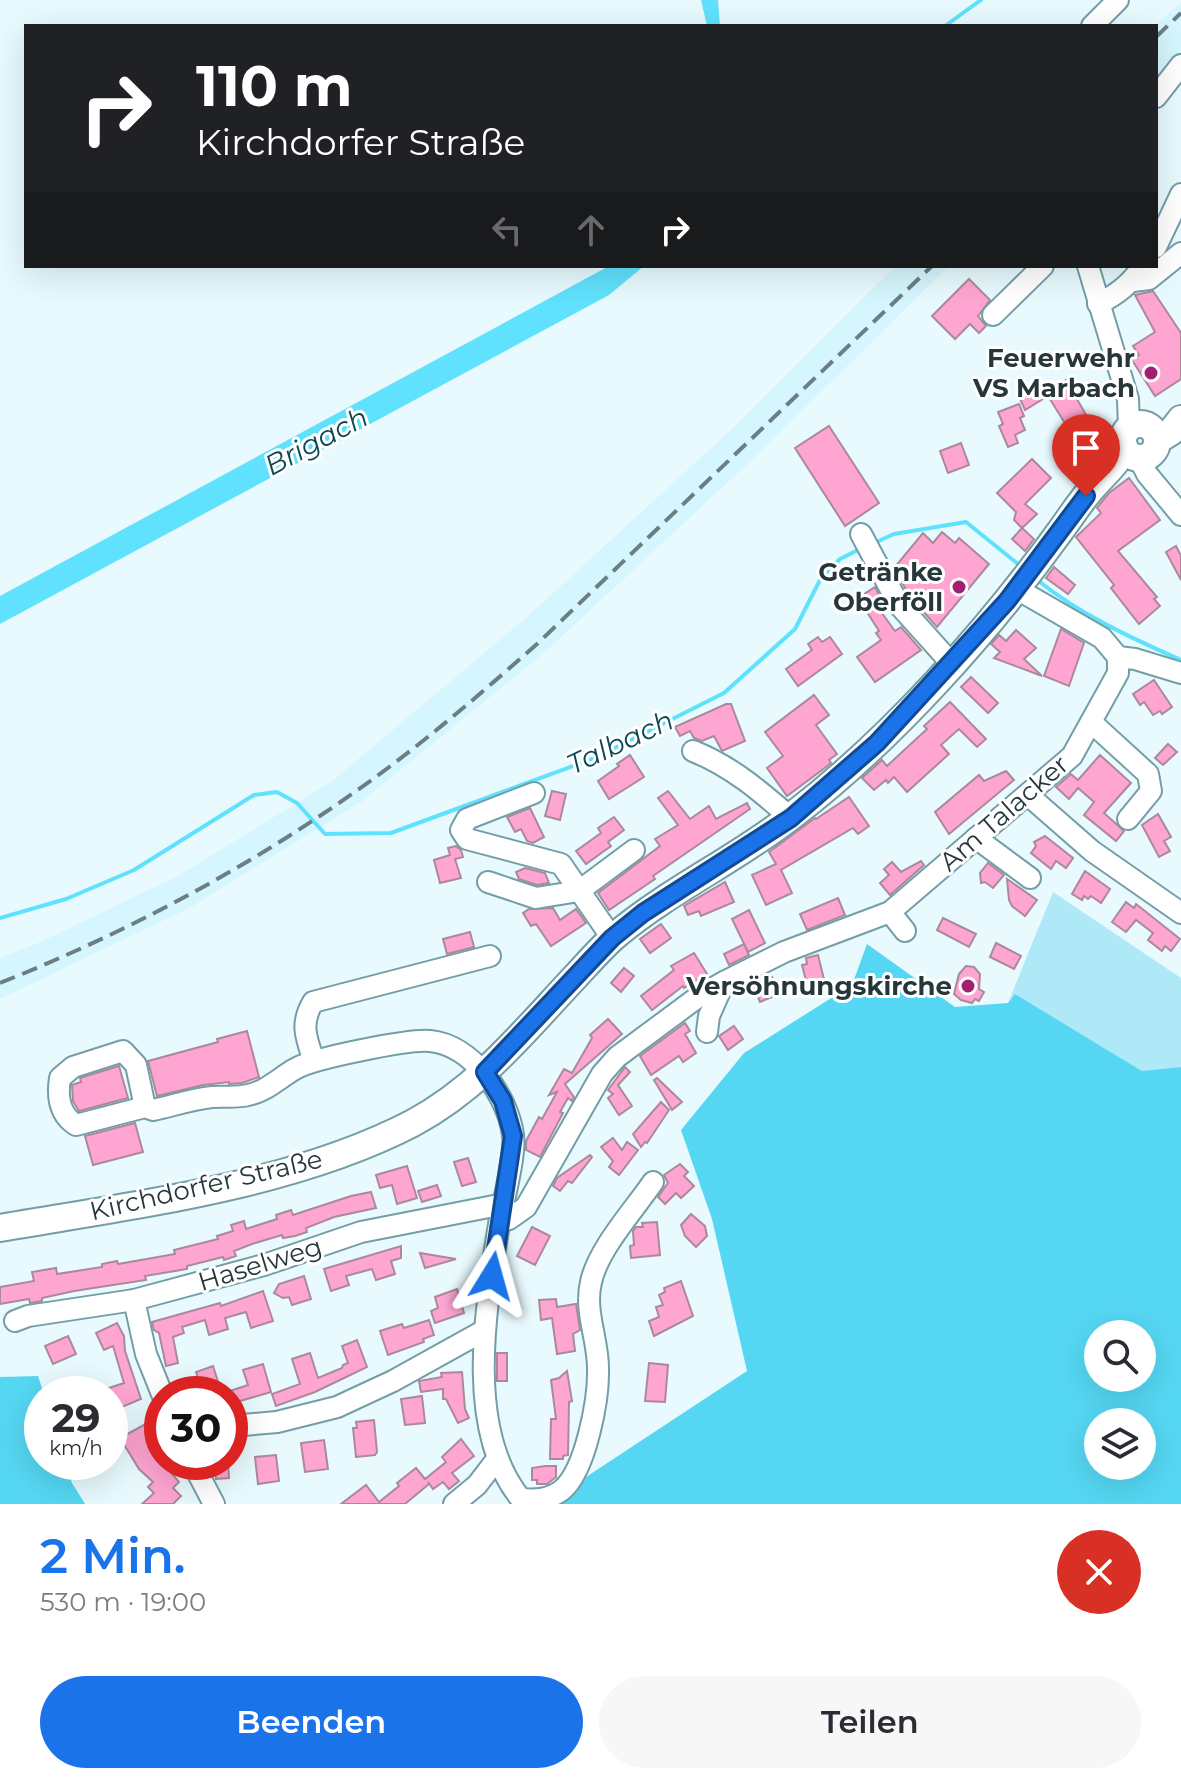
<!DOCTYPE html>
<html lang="de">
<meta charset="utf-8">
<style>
body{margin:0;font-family:Montserrat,sans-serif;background:#f7f7f7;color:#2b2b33;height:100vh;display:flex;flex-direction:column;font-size:30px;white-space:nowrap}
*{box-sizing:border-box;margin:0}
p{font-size:26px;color:#7c7c81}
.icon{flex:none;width:44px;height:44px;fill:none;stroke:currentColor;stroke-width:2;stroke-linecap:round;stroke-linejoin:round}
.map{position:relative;height:1504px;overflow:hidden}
.sheet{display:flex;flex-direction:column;background:#fff;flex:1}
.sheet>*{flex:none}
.guide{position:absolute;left:24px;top:24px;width:1134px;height:244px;border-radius:0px;box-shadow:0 8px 32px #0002;background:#202124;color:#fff;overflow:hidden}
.fabs{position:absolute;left:1084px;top:1320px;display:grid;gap:16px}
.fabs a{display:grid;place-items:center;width:72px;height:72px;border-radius:50%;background:#fff;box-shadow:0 8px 32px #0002;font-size:40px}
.speed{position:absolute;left:24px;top:1376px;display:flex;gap:16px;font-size:40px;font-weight:700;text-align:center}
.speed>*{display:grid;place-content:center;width:104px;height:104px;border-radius:50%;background:#fff;box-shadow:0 8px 32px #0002;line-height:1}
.speed small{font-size:20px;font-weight:400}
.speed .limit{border:12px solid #d22;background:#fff;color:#111}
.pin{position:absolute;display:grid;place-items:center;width:68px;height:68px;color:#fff;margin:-82px -34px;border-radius:50% 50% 50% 0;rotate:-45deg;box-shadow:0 0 8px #0007}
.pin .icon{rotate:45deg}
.me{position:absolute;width:88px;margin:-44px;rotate:8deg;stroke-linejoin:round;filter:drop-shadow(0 0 6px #0008)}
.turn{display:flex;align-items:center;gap:28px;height:168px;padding:0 40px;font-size:36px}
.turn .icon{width:104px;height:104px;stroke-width:2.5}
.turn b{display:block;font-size:56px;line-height:68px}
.lanes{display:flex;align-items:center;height:76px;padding:0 40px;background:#0003;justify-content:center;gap:40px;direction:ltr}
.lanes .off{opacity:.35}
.round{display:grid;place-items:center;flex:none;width:84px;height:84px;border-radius:42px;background:#f7f7f7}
.summary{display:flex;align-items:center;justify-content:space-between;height:136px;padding:0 40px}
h1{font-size:48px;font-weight:600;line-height:60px;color:#1a73e8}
.button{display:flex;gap:16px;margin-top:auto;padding:16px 40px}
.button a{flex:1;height:92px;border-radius:48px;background:#1a73e8;color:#fff;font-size:32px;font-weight:600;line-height:92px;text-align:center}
.button a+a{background:#f7f7f7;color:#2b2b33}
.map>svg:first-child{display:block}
</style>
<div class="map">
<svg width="1181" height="1504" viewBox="0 0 1181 1504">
<rect width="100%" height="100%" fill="#e8fafe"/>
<g fill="#d5f6fe">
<polygon points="1181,2 1181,60 1156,85 1155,26"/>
<polygon points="895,266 949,266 758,454 545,652 361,802 191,907 0,999 0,958 36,944 176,877 331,782 527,617 733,428"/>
</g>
<polygon fill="#afe9f7" points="1053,892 1181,978 1181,1067 1142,1071 1015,994 1008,1003"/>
<g fill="#55d7f3" fill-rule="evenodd">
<path d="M867 944 955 1007 1008 1003 1015 994 1142 1071 1181 1067V1504H545L747 1371 712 1219 681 1130 744 1053 852 985ZM1098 1334H1142V1378H1098ZM1098 1422H1142V1466H1098Z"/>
<polygon points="38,1376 44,1394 42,1462 65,1462 72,1483 85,1504 0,1504 0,1377"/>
</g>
<g fill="#60e1fd">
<polygon points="701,0 718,0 720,26 707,26"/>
<polygon points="609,266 644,266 609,295 0,624 0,596"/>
</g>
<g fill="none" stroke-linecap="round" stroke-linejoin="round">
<g stroke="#60e1fd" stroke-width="4">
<polyline points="945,26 981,0"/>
<polyline points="872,544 894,534 966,522 1023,568"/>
<path d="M1036 579C1079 614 1131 638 1181 660"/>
<polyline points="0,918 66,899 134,870 254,795 277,792 297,803 325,834 391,833 595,758 724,693 795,629 821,578 840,559 860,549"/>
</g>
</g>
<g fill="#fea5d2" stroke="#ac899a" stroke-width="2">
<polygon points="969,279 990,300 978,316 986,326 979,333 970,324 955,339 932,316"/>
<polygon points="1153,291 1181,333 1181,379 1155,396 1132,360 1139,355 1133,346 1155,332 1135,295"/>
<polygon points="1066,380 1104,446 1104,450 1095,462 1076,457 1083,452 1048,396 1025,410 1018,394 1028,389 1030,393 1042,386 1045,391"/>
<polygon points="1019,404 1024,416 1020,418 1025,430 1015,435 1018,443 1008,447 999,426 1003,424 998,412"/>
<polygon points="829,426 879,503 845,526 795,448"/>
<polygon points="961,443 969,465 948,473 940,451"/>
<polygon points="1032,459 1051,478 1025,504 1037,514 1022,528 1014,520 1016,512 997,493"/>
<polygon points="1129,478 1160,520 1118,551 1157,597 1154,599 1160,606 1139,624 1111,588 1114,585 1076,537 1101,513 1097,508 1109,493"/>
<polygon points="1022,528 1034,539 1025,551 1012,539"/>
<polygon points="942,532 955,543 959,538 989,564 937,627 910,597 894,568 923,533 933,543"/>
<polygon points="1176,546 1181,556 1181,580 1166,552"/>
<polygon points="1054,567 1075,585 1068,594 1046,578"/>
<polygon points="875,587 884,605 879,609 895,631 901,627 921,650 875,682 857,657 881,640 876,633 879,631 858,598"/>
<polygon points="1061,629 1084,643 1069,686 1044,676"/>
<polygon points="1016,630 1036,648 1024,659 1042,676 994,658 1000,652 991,644 999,635 1006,641"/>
<polygon points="818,637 822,642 830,637 842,654 798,686 786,669 812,650 808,644"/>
<polygon points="971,677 998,703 988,713 961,687"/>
<polygon points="1154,680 1172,707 1162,714 1160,711 1153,715 1144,702 1140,705 1133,694"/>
<polygon points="814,695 829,715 816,725 837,754 829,760 831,763 826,767 787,796 767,768 783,756 765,732"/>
<polygon points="950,702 986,739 977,747 959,729 941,745 949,754 907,792 894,777 888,783 886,780 874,790 862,778 882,760 887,766 927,729 924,726"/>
<polygon points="726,704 731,704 745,741 722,751 714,736 702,741 694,738 690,731 680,736 675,727"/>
<polygon points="1168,744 1177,752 1163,765 1155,758"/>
<polygon points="630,755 644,777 609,799 598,781 619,766 617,764"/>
<polygon points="1100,755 1131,783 1104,813 1124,831 1116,841 1084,815 1094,802 1078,788 1069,799 1056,787 1071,774 1078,780"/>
<polygon points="1006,771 1014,780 949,834 935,812 979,775 984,781"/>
<polygon points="552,791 566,794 560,820 545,816"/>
<polygon points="668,791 690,819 709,806 716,819 747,803 750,809 653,876 655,879 609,910 598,893 660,846 655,839 678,825 658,798"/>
<polygon points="849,797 869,826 858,834 853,828 781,870 792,893 766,905 752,875 776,864 769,852 815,818 816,819"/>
<polygon points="530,808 544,837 533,843 527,841 521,829 515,832 507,817"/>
<polygon points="1158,814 1171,837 1164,841 1170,851 1159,857 1142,825"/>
<polygon points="614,817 624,830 608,842 611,846 586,864 576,851 601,833 598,828"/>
<polygon points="1045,836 1073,858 1066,868 1056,861 1051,869 1031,853 1036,846 1034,842"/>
<polygon points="456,846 461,850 463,857 455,859 461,878 440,883 434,860 450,855 448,848"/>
<polygon points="921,861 924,865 890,895 880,883 889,875 884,869 892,862 901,872"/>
<polygon points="988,863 1004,875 993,888 985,882 981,883 980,873"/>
<polygon points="525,868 545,873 549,883 537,885 519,879 516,872"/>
<polygon points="1085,871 1110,889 1101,903 1091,896 1088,899 1084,896 1082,900 1072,894"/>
<polygon points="1007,879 1037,900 1025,916 1012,906 1009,900"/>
<polygon points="725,882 734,902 701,916 699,911 688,915 684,906"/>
<polygon points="838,898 845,915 807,930 800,914"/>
<polygon points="1126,902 1134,908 1136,904 1180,939 1171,951 1165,946 1162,951 1148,940 1153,933 1136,920 1126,932 1112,922"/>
<polygon points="553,908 560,920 576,909 586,923 551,946 536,924 531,926 523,913 529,909"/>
<polygon points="749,910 765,943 748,952 732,919"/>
<polygon points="943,918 976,934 969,947 937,930"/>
<polygon points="661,924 671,938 650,953 640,939"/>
<polygon points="470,932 474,947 447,954 443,939"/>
<polygon points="996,943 1021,956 1014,969 990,957"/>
<polygon points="744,944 749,955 729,965 724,954"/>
<polygon points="694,953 707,974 684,988 683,986 652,1010 641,996 674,970 671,966"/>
<polygon points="818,955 825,983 808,988 802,965 807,964 806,958"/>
<polygon points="966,966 974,967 980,974 979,989 984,992 979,1001 975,999 972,1003 961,1000 954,994 959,974"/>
<polygon points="624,968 634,976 621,992 611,983"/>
<polygon points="772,977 779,994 760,1002 753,985"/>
<polygon points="608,1019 622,1034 565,1084 574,1097 572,1101 568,1098 560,1112 563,1113 540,1157 526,1150 526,1141 539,1117 542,1119 557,1092 549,1095 564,1069 572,1073 592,1038 590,1035"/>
<polygon points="685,1023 690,1031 685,1034 696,1053 683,1062 679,1056 651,1075 640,1056"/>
<polygon points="734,1026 743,1039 728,1050 719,1036"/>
<polygon points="247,1031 259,1077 242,1083 229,1084 229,1082 203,1085 157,1096 148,1061 218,1042 217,1039"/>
<polygon points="119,1066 128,1098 79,1111 73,1101 72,1085 81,1082 80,1078"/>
<polygon points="625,1067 630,1072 618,1085 632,1106 619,1115 608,1098 613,1094 608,1090"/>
<polygon points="657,1078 682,1102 672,1110 654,1080"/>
<polygon points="661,1102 669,1110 647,1143 645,1142 641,1147 633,1134"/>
<polygon points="135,1123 143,1152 93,1165 85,1136"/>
<polygon points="613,1138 622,1150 627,1142 638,1150 619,1175 609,1167 613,1161 601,1147"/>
<polygon points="590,1155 592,1157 572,1183 568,1181 560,1191 553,1186 557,1178"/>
<polygon points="468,1158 476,1182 462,1186 454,1162"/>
<polygon points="680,1164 688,1172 684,1176 694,1186 681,1198 676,1193 665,1204 658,1197 668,1183 664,1175"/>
<polygon points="407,1166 417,1198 397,1204 392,1185 380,1188 376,1175"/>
<polygon points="437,1185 441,1196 422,1202 418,1191"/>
<polygon points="371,1192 376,1208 334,1217 306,1228 307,1232 295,1236 283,1238 282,1235 252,1244 234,1251 236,1256 224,1260 223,1257 187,1266 187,1269 145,1276 146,1280 74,1291 42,1298 42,1301 30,1303 29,1299 0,1304 0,1287 34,1281 32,1272 56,1268 57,1274 102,1267 102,1264 117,1261 118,1264 175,1254 174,1250 218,1239 217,1236 233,1231 231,1225 244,1221 246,1229 277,1219 276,1215 291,1210 293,1215 351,1196"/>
<polygon points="691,1214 705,1226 707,1236 696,1247 685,1236 681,1225"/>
<polygon points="657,1222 660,1255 631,1258 630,1246 634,1245 633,1231 636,1227 643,1227 642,1223"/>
<polygon points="532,1227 550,1236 535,1265 517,1256"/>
<polygon points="401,1246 401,1258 391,1261 395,1274 376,1280 372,1269 346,1276 349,1285 331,1291 324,1269"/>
<polygon points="420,1253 456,1259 425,1268"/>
<polygon points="304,1276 311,1299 292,1305 289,1297 283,1298 274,1293 279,1284"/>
<polygon points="681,1281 693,1316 654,1336 649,1321 659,1317 656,1307 663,1305 659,1295 665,1292 664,1288"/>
<polygon points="457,1289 464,1313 435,1323 431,1311 438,1308 435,1297"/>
<polygon points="263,1291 273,1321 251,1328 246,1312 225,1318 228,1329 209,1335 205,1320 182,1327 184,1333 173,1337 178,1363 166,1366 159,1333 154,1330 152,1322 220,1303 221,1306"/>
<polygon points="556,1299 557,1307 576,1304 580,1330 573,1334 575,1351 557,1354 552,1318 541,1320 539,1300"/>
<polygon points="429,1320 434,1335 423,1339 424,1342 388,1355 380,1331 402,1324 404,1328"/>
<polygon points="117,1323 124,1336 125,1351 141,1399 110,1412 110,1394 107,1394 106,1389 124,1383 113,1346 104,1350 96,1333"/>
<polygon points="68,1336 76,1354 53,1364 45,1346"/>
<polygon points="357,1340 367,1367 315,1392 276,1406 272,1394 300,1384 292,1359 310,1353 318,1378 342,1368 343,1365 348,1363 342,1346"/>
<rect x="497" y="1353" width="10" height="28"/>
<polygon points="649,1363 668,1365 665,1402 645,1401"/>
<polygon points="263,1364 271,1392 230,1404 230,1391 248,1385 243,1370"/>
<polygon points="213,1366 222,1394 203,1394 196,1372"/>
<polygon points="567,1371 572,1401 569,1402 568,1455 563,1456 563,1459 550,1459 551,1419 556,1419 551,1380 559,1378"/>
<polygon points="462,1372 465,1409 469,1418 458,1423 446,1399 443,1399 443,1389 421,1392 419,1381 442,1377 441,1373"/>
<polygon points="422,1396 425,1423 405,1425 401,1399"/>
<polygon points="374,1420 377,1452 375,1455 356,1457 353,1428 357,1428 356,1422"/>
<polygon points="144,1425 162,1462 179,1482 173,1488 181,1496 173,1504 142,1504 154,1493 148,1487 153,1482 139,1469 120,1438"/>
<polygon points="461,1439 474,1456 452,1473 459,1481 449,1489 443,1482 433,1489 428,1482 429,1484 405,1504 341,1504 366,1485 379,1502 399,1486 397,1483 416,1468 425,1479 446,1462 442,1457"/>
<polygon points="324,1440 328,1469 305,1472 301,1443"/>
<polygon points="276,1455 279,1481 258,1484 255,1457"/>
<polygon points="214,1462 228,1462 229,1478 216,1479"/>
<polygon points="545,1466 556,1466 556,1477 547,1484 537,1484 537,1480 532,1480 532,1468"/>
</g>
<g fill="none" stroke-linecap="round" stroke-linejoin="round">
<g stroke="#739ea8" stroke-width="24">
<g id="minor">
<polyline points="1092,26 1118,0"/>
<polyline points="1156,97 1181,65"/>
<polyline points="1156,247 1181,194"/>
<polyline points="1088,266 1128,399 1129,428"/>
<polyline points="1133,281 1149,279 1181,253"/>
<path d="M1098 304C1118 294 1130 284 1143 266"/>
<polyline points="993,315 1043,266"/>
<polyline points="1139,458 1147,474 1181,515"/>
<polyline points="861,534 899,605 952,664"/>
<polyline points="1118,657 1135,659 1181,673"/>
<polyline points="1091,722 1148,774 1151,791 1128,819"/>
<path d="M693 751C731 766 760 791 791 818"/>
<polyline points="534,793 467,819 461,830 467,839 561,864 612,938"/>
<polyline points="1028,795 1092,851 1181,913"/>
<polyline points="976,838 1030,878"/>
<polyline points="488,882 536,898 579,891 634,850"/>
<polyline points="890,912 905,931"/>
<polyline points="707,1032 709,1016 724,982"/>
<path d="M314 1061C306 1038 300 1024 313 1002L490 956"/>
<path d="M145 1107 136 1065 123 1051 73 1067 60 1078C57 1097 59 1114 76 1125L145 1107 153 1110C172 1106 192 1099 212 1097 223 1096 237 1098 248 1095 267 1091 279 1078 295 1069 313 1058 410 1039 430 1041 472 1045 508 1096 513 1135 516 1155 503 1202 499 1224 486 1307 464 1430 521 1499 536 1500 549 1500 562 1490 586 1470 599 1398 598 1368 598 1338 584 1312 591 1282 598 1249 634 1210 653 1182"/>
<polyline points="500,1222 509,1219 526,1207 602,1074 617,1057 702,994 724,982 784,952 890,912 1072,756 1118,673 1118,657 1102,638 1017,589"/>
<polyline points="134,1300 146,1354 162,1394"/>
<polyline points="15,1321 28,1316 134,1300 264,1265 361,1232 504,1204"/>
<polyline points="230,1422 243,1425 277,1422 337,1407 393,1381 485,1330"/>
<polyline points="192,1462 214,1504"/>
<polyline points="454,1504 477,1485 497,1459"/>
</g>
</g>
<g stroke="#739ea8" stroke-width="30">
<g id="major">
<circle cx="1140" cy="441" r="17"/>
<polyline points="1158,440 1171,432 1181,419"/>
<path d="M0 1228C134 1205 292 1186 413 1123 479 1088 526 1029 576 976 589 962 602 947 616 935 671 889 737 859 793 815 892 739 988 631 1061 530 1072 515 1082 499 1095 485 1107 471 1118 464 1124 446"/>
</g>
</g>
<use href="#minor" stroke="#fff" stroke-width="20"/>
<use href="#major" stroke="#fff" stroke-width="26"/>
<g stroke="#6c7e82" stroke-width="4" stroke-dasharray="16 8" stroke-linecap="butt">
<polyline points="1156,37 1181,13"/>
<path d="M0 983C133 930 261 861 377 776 433 735 485 690 537 644L932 266"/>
</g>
</g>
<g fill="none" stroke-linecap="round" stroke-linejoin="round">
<g stroke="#114b97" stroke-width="20">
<polyline id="route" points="492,1276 513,1136 503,1101 485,1072 612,938 643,913 791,818 877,743 1007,601 1086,496"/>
</g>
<use href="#route" stroke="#1a73e8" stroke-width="14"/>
</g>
<g fill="#a12070" stroke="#fff" stroke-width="3">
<circle cx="1151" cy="373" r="8"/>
<circle cx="959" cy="587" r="8"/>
<circle cx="968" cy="986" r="8"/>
</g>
<g text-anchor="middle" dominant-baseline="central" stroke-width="6" stroke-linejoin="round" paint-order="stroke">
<g font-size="26" font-weight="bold" fill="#25373b" stroke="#fff" text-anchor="end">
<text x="1135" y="358">Feuerwehr<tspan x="1135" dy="30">VS Marbach</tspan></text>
<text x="943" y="572">Getränke<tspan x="943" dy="30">Oberföll</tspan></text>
<text x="952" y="986">Versöhnungskirche</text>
</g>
<g font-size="26" fill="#25373b" stroke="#fff">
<text transform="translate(1004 813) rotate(-41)">Am Talacker</text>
<text transform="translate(206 1185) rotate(-13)">Kirchdorfer Straße</text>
<text transform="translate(260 1264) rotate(-17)">Haselweg</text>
</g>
<g font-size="28" font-style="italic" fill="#0e4854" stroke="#fff">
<text transform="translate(316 441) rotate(-28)">Brigach</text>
<text transform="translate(620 742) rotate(-25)">Talbach</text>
</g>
</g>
</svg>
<div class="fabs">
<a><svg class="icon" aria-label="search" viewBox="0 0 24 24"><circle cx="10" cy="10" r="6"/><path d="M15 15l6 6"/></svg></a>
<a><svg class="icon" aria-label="layers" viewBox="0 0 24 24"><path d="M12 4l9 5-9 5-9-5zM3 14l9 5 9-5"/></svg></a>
</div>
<div class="speed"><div>29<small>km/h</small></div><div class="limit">30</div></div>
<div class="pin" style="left:1086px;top:496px;background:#d93025"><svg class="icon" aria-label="arrive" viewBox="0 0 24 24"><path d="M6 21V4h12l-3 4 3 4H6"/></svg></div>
<svg class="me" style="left:492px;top:1276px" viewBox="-20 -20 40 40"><path d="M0-17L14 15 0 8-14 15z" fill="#1a73e8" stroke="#fff" stroke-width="4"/></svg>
<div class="guide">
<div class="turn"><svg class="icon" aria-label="right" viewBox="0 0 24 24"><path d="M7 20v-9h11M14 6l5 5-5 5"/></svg><div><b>110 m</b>Kirchdorfer Straße</div></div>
<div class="lanes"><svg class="icon off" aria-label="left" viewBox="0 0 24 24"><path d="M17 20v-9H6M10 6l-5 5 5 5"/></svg><svg class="icon off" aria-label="ahead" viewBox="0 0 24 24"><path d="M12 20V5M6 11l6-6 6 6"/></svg><svg class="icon" aria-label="right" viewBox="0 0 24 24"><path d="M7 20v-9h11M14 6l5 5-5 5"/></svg></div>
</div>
</div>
<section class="sheet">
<div class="summary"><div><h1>2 Min.</h1><p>530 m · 19:00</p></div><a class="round" style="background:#d93025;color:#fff"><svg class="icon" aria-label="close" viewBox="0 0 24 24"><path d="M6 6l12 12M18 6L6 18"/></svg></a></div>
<div class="button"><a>Beenden</a><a>Teilen</a></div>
</section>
